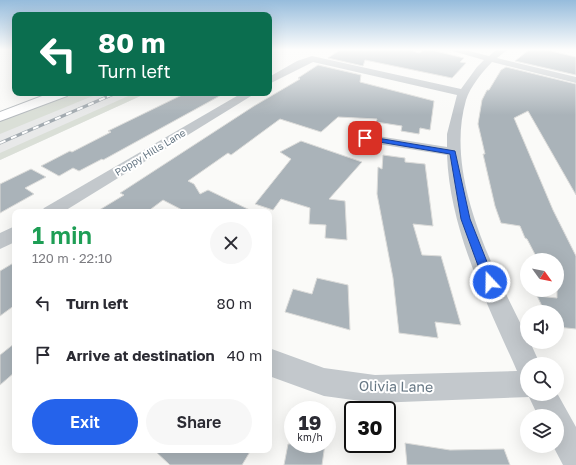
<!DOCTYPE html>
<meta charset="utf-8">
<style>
body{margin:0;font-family:"Golos Text",sans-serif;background:#f7f7f7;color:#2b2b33;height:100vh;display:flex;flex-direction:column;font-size:15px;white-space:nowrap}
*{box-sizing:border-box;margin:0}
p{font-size:13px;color:#7c7c81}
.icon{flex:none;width:22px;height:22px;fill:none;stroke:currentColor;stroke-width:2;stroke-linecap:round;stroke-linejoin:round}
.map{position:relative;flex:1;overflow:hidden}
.side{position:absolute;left:12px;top:209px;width:260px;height:244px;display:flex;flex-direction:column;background:#fff;border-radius:8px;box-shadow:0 4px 16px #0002}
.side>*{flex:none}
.banner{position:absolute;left:12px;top:12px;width:260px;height:84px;border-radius:8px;box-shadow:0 4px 16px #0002;background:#0b6e4f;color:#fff;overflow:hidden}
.needle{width:26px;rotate:123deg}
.fabs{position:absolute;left:520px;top:253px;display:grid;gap:8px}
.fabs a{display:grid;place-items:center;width:44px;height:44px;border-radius:50%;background:#fff;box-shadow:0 4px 16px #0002;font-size:20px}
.speed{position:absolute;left:284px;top:401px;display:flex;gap:8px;font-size:20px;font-weight:700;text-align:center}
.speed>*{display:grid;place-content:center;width:52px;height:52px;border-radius:50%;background:#fff;box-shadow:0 4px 16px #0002;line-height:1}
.speed small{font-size:10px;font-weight:400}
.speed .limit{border:2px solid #111;border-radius:6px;background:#fff;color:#111}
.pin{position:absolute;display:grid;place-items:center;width:34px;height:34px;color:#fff;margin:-17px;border-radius:8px;box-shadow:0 2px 6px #0006}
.me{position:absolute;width:44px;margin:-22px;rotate:339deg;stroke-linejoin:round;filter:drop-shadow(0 0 3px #0008)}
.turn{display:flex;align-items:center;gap:14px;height:84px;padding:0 20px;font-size:18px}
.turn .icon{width:52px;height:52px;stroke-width:2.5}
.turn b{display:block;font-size:28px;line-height:34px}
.round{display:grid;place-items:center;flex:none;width:42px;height:42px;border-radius:21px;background:#f7f7f7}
.summary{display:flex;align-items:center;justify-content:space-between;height:68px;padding:0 20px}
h1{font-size:24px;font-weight:600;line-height:30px;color:#1e9e55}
.action{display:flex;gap:8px;margin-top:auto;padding:8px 20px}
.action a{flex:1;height:46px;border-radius:24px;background:#2563eb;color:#fff;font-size:16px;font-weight:600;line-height:46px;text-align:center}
.action a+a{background:#f7f7f7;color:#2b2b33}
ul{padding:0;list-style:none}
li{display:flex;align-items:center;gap:12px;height:52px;padding:0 20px}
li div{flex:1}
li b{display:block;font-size:15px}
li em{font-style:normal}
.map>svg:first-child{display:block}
</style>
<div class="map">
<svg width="576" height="465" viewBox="0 0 576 465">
<rect width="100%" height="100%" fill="#fafaf8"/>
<polygon fill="#e8e9e9" points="68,93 147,93 0,160 0,120"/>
<g fill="#dadfd7">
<polygon points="68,93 100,93 0,134 0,120"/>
<polygon points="135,93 147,93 0,160 0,153"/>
</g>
<g fill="#aab3b9" stroke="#dcdcda">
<polygon points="340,50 410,50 419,53 424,50 431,50 464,58 460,62 466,63 452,78 365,60 363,66 328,58"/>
<polygon points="529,50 547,50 576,57 576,75 515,61"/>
<polygon points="318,65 361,75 360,82 434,101 430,130 420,128 419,134 401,131 402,126 376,122 377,119 338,117 321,132 280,119 231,155 228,153 188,181 194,184 200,194 208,190 254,212 186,212 163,200 147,212 96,212 124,195 120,193 254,106 300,79 298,78"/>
<polygon points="506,67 576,84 576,195 528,111 514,118 553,210 576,256 576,329 557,327 557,312 545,312 537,296 557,298 557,260 538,260 527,239 525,238 520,226 501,223 495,206 483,154 485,154 478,124 482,100 487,90 489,90 501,70"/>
<polygon points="186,93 225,93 103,160 102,159 79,171 73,168 59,176 41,166 70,151 72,152 111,132 108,131"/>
<polygon points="301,141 362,162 329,199 345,201 347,240 325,238 326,225 309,224 310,208 281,199 273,210 255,204 291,159 280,152"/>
<polygon points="383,155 405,158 405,162 425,164 433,226 413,224 422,255 441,256 461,325 435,322 438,338 399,333 393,278 377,194 378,167 382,169"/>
<polygon points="31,169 46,177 25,188 34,194 0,213 0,184"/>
<polygon points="15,262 15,305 0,316 0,271"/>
<polygon points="317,278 348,285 350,330 285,312 293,289 312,294"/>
<polygon points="15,343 15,372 0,385 0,355"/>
<polygon points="405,443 450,450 504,449 510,465 407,465"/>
<polygon points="288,444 325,444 322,465 284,465"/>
<polygon points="154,450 251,450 242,465 170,465"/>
</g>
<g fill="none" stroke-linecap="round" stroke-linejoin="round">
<g stroke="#b5babe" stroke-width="2">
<polygon id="major" points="50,93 69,93 67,96 0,121 0,112"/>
</g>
<g fill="#c3c8cc" fill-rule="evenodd">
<path d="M449 50H465L489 56 496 50H507L497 58 576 77V83L492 62C483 71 470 87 466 100 444 176 493 269 527 336V342H530L540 364H527V394L557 393 576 427V465H563L553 446H557V416H538L529 397 375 403 324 396 269 376V348L324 368 375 375 517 371C487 303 450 231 447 155L365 142 360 141 358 138 360 135 365 134 447 147V134L457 95 313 62 269 84V77L297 61 312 56 461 89 477 67 484 60Z"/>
<polygon points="242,93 256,93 63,212 41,212 44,208"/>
<polygon points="15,226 15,242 0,249 0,233"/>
</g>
<use href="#major" fill="#fff" fill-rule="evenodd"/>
<g stroke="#a2aab0" stroke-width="2.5">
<polyline id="rail-far1" points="107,97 117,93"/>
</g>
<g stroke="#a2aab0" stroke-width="3">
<polyline id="rail" points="0,143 109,96"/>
</g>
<use href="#rail-far1" stroke="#fff" stroke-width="1.5" stroke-dasharray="5" stroke-linecap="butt"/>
<use href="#rail" stroke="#fff" stroke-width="2" stroke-dasharray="6" stroke-linecap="butt"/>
</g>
<linearGradient id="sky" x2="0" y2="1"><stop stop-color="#96bcdc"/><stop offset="0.43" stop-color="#fdfdfc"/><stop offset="1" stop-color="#fdfdfc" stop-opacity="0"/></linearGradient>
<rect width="576" height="115" fill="url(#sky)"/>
<polygon fill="#2563eb" stroke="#184099" points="365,136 455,151 470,219 495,282 493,285 486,285 484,282 461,219 450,154 362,139 361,138"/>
<g text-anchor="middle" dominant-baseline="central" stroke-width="4" stroke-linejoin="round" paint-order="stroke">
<g font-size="10" fill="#657683" stroke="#fff">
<text transform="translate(150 152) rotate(-31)">Poppy Hills Lane</text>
</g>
<g font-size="14" fill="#657683" stroke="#fff">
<text transform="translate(396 386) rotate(1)">Olivia Lane</text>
</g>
</g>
</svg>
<div class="fabs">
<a><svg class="needle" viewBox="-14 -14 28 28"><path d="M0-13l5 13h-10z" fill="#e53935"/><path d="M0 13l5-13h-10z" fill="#7c7c81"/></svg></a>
<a><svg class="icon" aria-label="sound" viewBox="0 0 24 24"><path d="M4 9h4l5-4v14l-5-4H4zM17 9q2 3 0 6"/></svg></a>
<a><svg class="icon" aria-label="search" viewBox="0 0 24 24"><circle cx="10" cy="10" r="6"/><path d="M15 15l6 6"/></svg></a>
<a><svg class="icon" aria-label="layers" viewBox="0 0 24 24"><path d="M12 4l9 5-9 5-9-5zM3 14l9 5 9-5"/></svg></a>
</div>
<div class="speed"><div>19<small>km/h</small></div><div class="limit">30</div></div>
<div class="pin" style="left:365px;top:138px;background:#d93025"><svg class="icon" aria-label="arrive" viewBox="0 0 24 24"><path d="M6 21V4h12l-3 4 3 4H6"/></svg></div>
<svg class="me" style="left:490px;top:282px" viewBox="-20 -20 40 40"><circle r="17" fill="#2563eb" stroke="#fff" stroke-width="3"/><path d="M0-11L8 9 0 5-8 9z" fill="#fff"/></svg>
<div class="banner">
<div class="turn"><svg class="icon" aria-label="left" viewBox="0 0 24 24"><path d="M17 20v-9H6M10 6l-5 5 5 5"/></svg><div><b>80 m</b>Turn left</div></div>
</div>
<section class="side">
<div class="summary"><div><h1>1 min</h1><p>120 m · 22:10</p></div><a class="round"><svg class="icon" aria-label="close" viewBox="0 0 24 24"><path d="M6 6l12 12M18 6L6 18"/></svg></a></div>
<ul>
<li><svg class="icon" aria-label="left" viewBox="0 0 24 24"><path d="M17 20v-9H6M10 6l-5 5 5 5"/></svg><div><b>Turn left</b></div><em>80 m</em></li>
<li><svg class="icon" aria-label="arrive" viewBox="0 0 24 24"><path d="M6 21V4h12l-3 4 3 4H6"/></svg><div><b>Arrive at destination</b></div><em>40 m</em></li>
</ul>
<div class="action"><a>Exit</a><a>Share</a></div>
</section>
</div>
